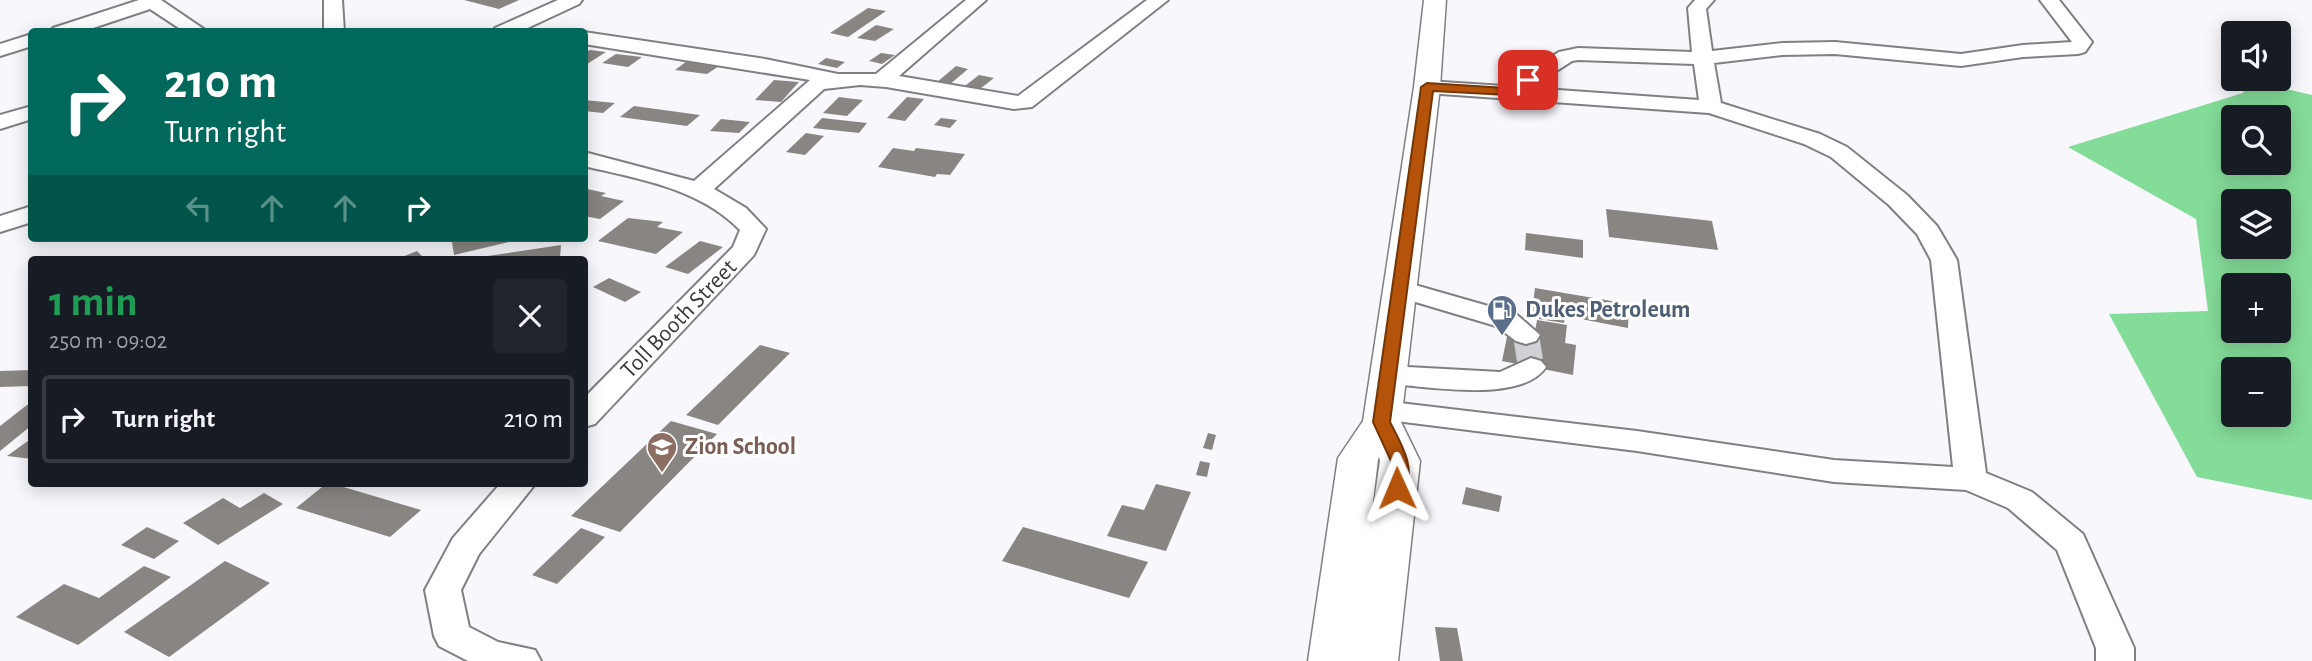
<!DOCTYPE html>
<meta charset="utf-8">
<style>
body{margin:0;font-family:"Alegreya Sans",sans-serif;background:#20242c;color:#f1f3f6;height:100vh;display:flex;flex-direction:column;font-size:26px;white-space:nowrap}
*{box-sizing:border-box;margin:0}
p{font-size:23px;color:#9ea1a6}
.icon{flex:none;width:38px;height:38px;fill:none;stroke:currentColor;stroke-width:2;stroke-linecap:round;stroke-linejoin:round}
.map{position:relative;flex:1;overflow:hidden}
.details{position:absolute;left:28px;top:256px;width:560px;height:231px;display:flex;flex-direction:column;background:#171b24;border-radius:7px;box-shadow:0 4px 18px #0003}
.details>*{flex:none}
.guide{position:absolute;left:28px;top:28px;width:560px;height:214px;border-radius:7px;box-shadow:0 4px 18px #0003;background:#00695c;color:#fff;overflow:hidden}
.controls{position:absolute;left:2221px;top:21px;display:grid;gap:14px}
.controls a{display:grid;place-items:center;width:70px;height:70px;border-radius:7px;background:#171b24;box-shadow:0 4px 18px #0003;font-size:35px}
.pin{position:absolute;display:grid;place-items:center;width:60px;height:60px;color:#fff;margin:-30px;border-radius:14px;box-shadow:0 4px 10px #0006}
.me{position:absolute;width:77px;margin:-38px;rotate:359deg;stroke-linejoin:round;filter:drop-shadow(0 0 5px #0008)}
.turn{display:flex;align-items:center;gap:24px;height:147px;padding:0 21px;font-size:32px}
.turn .icon{width:91px;height:91px;stroke-width:2.5}
.turn b{display:block;font-size:49px;line-height:60px}
.lanes{display:flex;align-items:center;height:66px;padding:0 21px;background:#0003;justify-content:center;gap:35px;direction:ltr}
.lanes .off{opacity:.35}
.round{display:grid;place-items:center;flex:none;width:74px;height:74px;border-radius:7px;background:#20242c}
.summary{display:flex;align-items:center;justify-content:space-between;height:119px;padding:0 21px}
h1{font-size:42px;font-weight:700;line-height:52px;color:#1e9e55}
ul{padding:0;list-style:none}
li{display:flex;align-items:center;gap:21px;height:88px;margin:0 14px 10px;padding:0 7px;border:4px solid #363941;border-radius:7px}
li div{flex:1}
li b{display:block;font-size:26px}
li em{font-style:normal}
.map>svg:first-child{display:block}
</style>
<div class="map">
<svg width="2312" height="661" viewBox="0 0 2312 661">
<rect width="100%" height="100%" fill="#f7f7fc"/>
<path fill="#84dc99" fill-rule="evenodd" d="M2244 79 2312 95V500L2197 477 2109 314 2208 311 2196 219 2068 147 2243 93ZM2233 117H2278V163H2233ZM2233 201H2278V247H2233ZM2233 285H2278V331H2233ZM2233 369H2278V415H2233Z"/>
<g fill="#898582">
<polygon points="464,0 519,0 499,9"/>
<polygon points="868,8 886,11 848,37 830,33"/>
<polygon points="876,25 894,29 875,41 857,38"/>
<polygon points="590,50 606,52 584,66 584,53"/>
<polygon points="881,53 895,55 882,64 869,61"/>
<polygon points="616,54 642,57 628,67 602,63"/>
<polygon points="826,58 845,62 837,68 818,64"/>
<polygon points="687,61 719,66 707,74 675,70"/>
<polygon points="956,66 968,69 949,85 936,83"/>
<polygon points="979,75 994,78 976,92 961,89"/>
<polygon points="774,80 799,82 781,102 755,100"/>
<polygon points="839,97 863,100 847,116 823,113"/>
<polygon points="907,97 924,99 905,121 887,118"/>
<polygon points="584,100 615,103 603,113 584,111"/>
<polygon points="634,106 700,115 687,126 620,117"/>
<polygon points="822,118 867,123 859,133 813,128"/>
<polygon points="941,118 957,120 950,128 934,125"/>
<polygon points="721,119 750,122 739,133 710,131"/>
<polygon points="806,133 824,136 805,155 786,152"/>
<polygon points="893,148 914,151 916,148 965,154 950,175 937,174 935,177 878,167"/>
<polygon points="587,189 606,193 601,196 624,201 600,219 584,216"/>
<polygon points="1606,209 1712,221 1718,250 1609,237"/>
<polygon points="628,218 663,222 657,227 683,232 656,254 598,241"/>
<polygon points="1526,233 1583,240 1583,258 1525,250"/>
<polygon points="470,238 521,238 522,239 454,255 452,242"/>
<polygon points="700,241 723,247 688,274 665,267"/>
<polygon points="561,245 560,258 481,259 481,257"/>
<polygon points="417,251 425,259 397,259"/>
<polygon points="609,278 641,292 625,302 593,287"/>
<polygon points="1535,288 1629,304 1628,328 1565,316 1564,323 1539,319 1539,313 1532,311"/>
<polygon points="1537,320 1567,325 1565,343 1576,345 1573,375 1502,361 1508,332 1534,337"/>
<polygon points="760,345 790,353 718,425 686,415"/>
<polygon points="32,370 32,386 0,387 0,371"/>
<polygon points="27,405 32,405 32,425 0,451 0,426"/>
<polygon points="671,421 717,434 620,532 571,516"/>
<polygon points="1208,433 1216,435 1212,450 1203,448"/>
<polygon points="32,438 32,459 7,456"/>
<polygon points="1200,461 1210,463 1207,477 1196,475"/>
<polygon points="327,483 330,483 421,510 390,537 296,508"/>
<polygon points="1156,484 1191,492 1166,551 1107,536 1122,505 1144,510"/>
<polygon points="1466,487 1502,496 1499,512 1462,504"/>
<polygon points="264,493 283,504 218,545 183,523 223,498 240,508"/>
<polygon points="147,527 179,541 154,559 121,545"/>
<polygon points="1023,527 1148,562 1129,598 1002,561"/>
<polygon points="581,528 605,537 557,584 532,575"/>
<polygon points="225,561 270,583 169,657 124,632"/>
<polygon points="144,566 171,577 78,645 16,617 64,584 99,598"/>
<polygon points="1435,627 1457,628 1463,661 1440,661"/>
</g>
<g fill="none" stroke-linecap="round" stroke-linejoin="round">
<polyline stroke="#d1d1d5" stroke-width="26" stroke-dasharray="26 13" stroke-linecap="butt" points="1526,335 1531,367"/>
<g stroke="#808084" stroke-width="4">
<g id="minor">
<polygon points="139,0 161,0 208,32 185,32 150,9 81,32 51,32 53,28"/>
<polygon points="324,0 342,0 344,32 324,32"/>
<polygon points="558,0 582,0 579,4 519,32 493,32 495,28"/>
<path d="M966 0H986L899 76 1018 96 1147 0H1168L1032 107 1014 109 886 87 860 85 824 89 714 189 746 208 766 229 754 255 595 424 584 427V398L733 247 740 230C699 188 639 179 584 166V152L694 181 810 80 584 44V32L765 59 838 74H876Z"/>
<path d="M1695 0H1714L1706 9 1712 51 1782 43 1835 42 1961 54 2023 45 2072 42 2040 0H2059L2092 42 2085 52 2078 54 2023 57 1961 66 1835 54 1782 55 1714 63 1721 103 1820 134 1847 147 1907 195 1937 226 1957 260 1986 473 2032 492 2083 534 2134 648V661H2096V648L2057 550 2008 508 1966 490 1834 482 1637 451 1372 418 1368 411 1372 404 1383 401 1637 431 1834 460 1953 467 1931 260 1917 234 1889 205 1831 157 1804 144 1709 113 1427 93 1420 91 1417 87 1420 83 1427 81 1504 86 1559 52 1578 48 1692 52 1688 8ZM1578 60 1694 64 1699 100 1530 88 1572 61Z"/>
<polygon points="32,34 32,46 0,56 0,44"/>
<polygon points="32,106 32,119 0,129 0,115"/>
<polygon points="32,206 32,222 0,232 0,216"/>
<polygon points="1401,281 1516,314 1540,335 1536,341 1526,344 1516,341 1496,326 1392,295 1388,289 1392,283"/>
<path d="M1531 358 1541 361 1546 367C1521 404 1429 386 1389 384L1379 382 1374 375 1379 368 1389 366 1500 372Z"/>
<polygon points="501,483 536,483 479,554 461,590 469,627 498,642 535,650 541,661 468,661 439,646 434,636 425,590 453,538"/>
</g>
</g>
<g stroke="#808084" stroke-width="3">
<path id="major" d="M1424 0H1446L1440 87 1401 422 1420 461 1398 661H1308L1338 458 1363 421 1414 87ZM1379 457 1380 461 1370 528 1378 459Z"/>
</g>
<use href="#minor" fill="#fff" fill-rule="evenodd"/>
<use href="#major" fill="#fff" fill-rule="evenodd"/>
</g>
<path fill="#b45309" stroke="#753606" stroke-width="2" d="M1523 77 1533 80 1508 95 1433 91 1390 422C1401 444 1417 468 1404 492H1391L1388 488 1391 461 1373 422 1421 87 1427 83 1506 88Z"/>
<defs>
<g id="fuel-pin" transform="scale(1.575)"><path d="M0 17L-7.5 6A9.5 9.5 0 1 1 7.5 6Z" fill="#5c6f8a" stroke="#fff"/><path d="M-5.5-6h7V0h2V4h1.3V-2.5L3-4.5l.8-.8L6-3V5H2.5V1h-1V6h-7ZM-4.2-4.7v3.2H.2V-4.7Z" fill="#fff"/></g>
<g id="school-pin" transform="scale(1.575)"><path d="M0 17L-7.5 6A9.5 9.5 0 1 1 7.5 6Z" fill="#8d6e63" stroke="#fff"/><path d="M0-5L7-2L0 1L-7-2ZM-4 1L0 2.5L4 1V4Q0 6-4 4Z" fill="#fff"/></g>
</defs>
<g fill-rule="evenodd">
<use href="#fuel-pin" x="1502" y="310"/>
<use href="#school-pin" x="662" y="447"/>
</g>
<g text-anchor="middle" dominant-baseline="central" stroke-width="6" stroke-linejoin="round" paint-order="stroke">
<g font-size="24" font-weight="bold" fill="#4e5e75" stroke="#fff" text-anchor="start">
<text x="1525" y="310">Dukes Petroleum</text>
</g>
<g font-size="24" fill="#39393b" stroke="#fff">
<text transform="translate(679 319) rotate(-46)">Toll Booth Street</text>
</g>
<g font-size="24" font-weight="bold" fill="#785e54" stroke="#fff" text-anchor="start">
<text x="685" y="447">Zion School</text>
</g>
</g>
</svg>
<div class="controls">
<a><svg class="icon" aria-label="sound" viewBox="0 0 24 24"><path d="M4 9h4l5-4v14l-5-4H4zM17 9q2 3 0 6"/></svg></a>
<a><svg class="icon" aria-label="search" viewBox="0 0 24 24"><circle cx="10" cy="10" r="6"/><path d="M15 15l6 6"/></svg></a>
<a><svg class="icon" aria-label="layers" viewBox="0 0 24 24"><path d="M12 4l9 5-9 5-9-5zM3 14l9 5 9-5"/></svg></a>
<a>+</a>
<a>−</a>
</div>
<div class="pin" style="left:1528px;top:80px;background:#d93025"><svg class="icon" aria-label="arrive" viewBox="0 0 24 24"><path d="M6 21V4h12l-3 4 3 4H6"/></svg></div>
<svg class="me" style="left:1397px;top:488px" viewBox="-20 -20 40 40"><path d="M0-17L14 15 0 8-14 15z" fill="#b45309" stroke="#fff" stroke-width="4"/></svg>
<div class="guide">
<div class="turn"><svg class="icon" aria-label="right" viewBox="0 0 24 24"><path d="M7 20v-9h11M14 6l5 5-5 5"/></svg><div><b>210 m</b>Turn right</div></div>
<div class="lanes"><svg class="icon off" aria-label="left" viewBox="0 0 24 24"><path d="M17 20v-9H6M10 6l-5 5 5 5"/></svg><svg class="icon off" aria-label="ahead" viewBox="0 0 24 24"><path d="M12 20V5M6 11l6-6 6 6"/></svg><svg class="icon off" aria-label="ahead" viewBox="0 0 24 24"><path d="M12 20V5M6 11l6-6 6 6"/></svg><svg class="icon" aria-label="right" viewBox="0 0 24 24"><path d="M7 20v-9h11M14 6l5 5-5 5"/></svg></div>
</div>
<section class="details">
<div class="summary"><div><h1>1 min</h1><p>250 m · 09:02</p></div><a class="round"><svg class="icon" aria-label="close" viewBox="0 0 24 24"><path d="M6 6l12 12M18 6L6 18"/></svg></a></div>
<ul>
<li><svg class="icon" aria-label="right" viewBox="0 0 24 24"><path d="M7 20v-9h11M14 6l5 5-5 5"/></svg><div><b>Turn right</b></div><em>210 m</em></li>
</ul>
</section>
</div>
